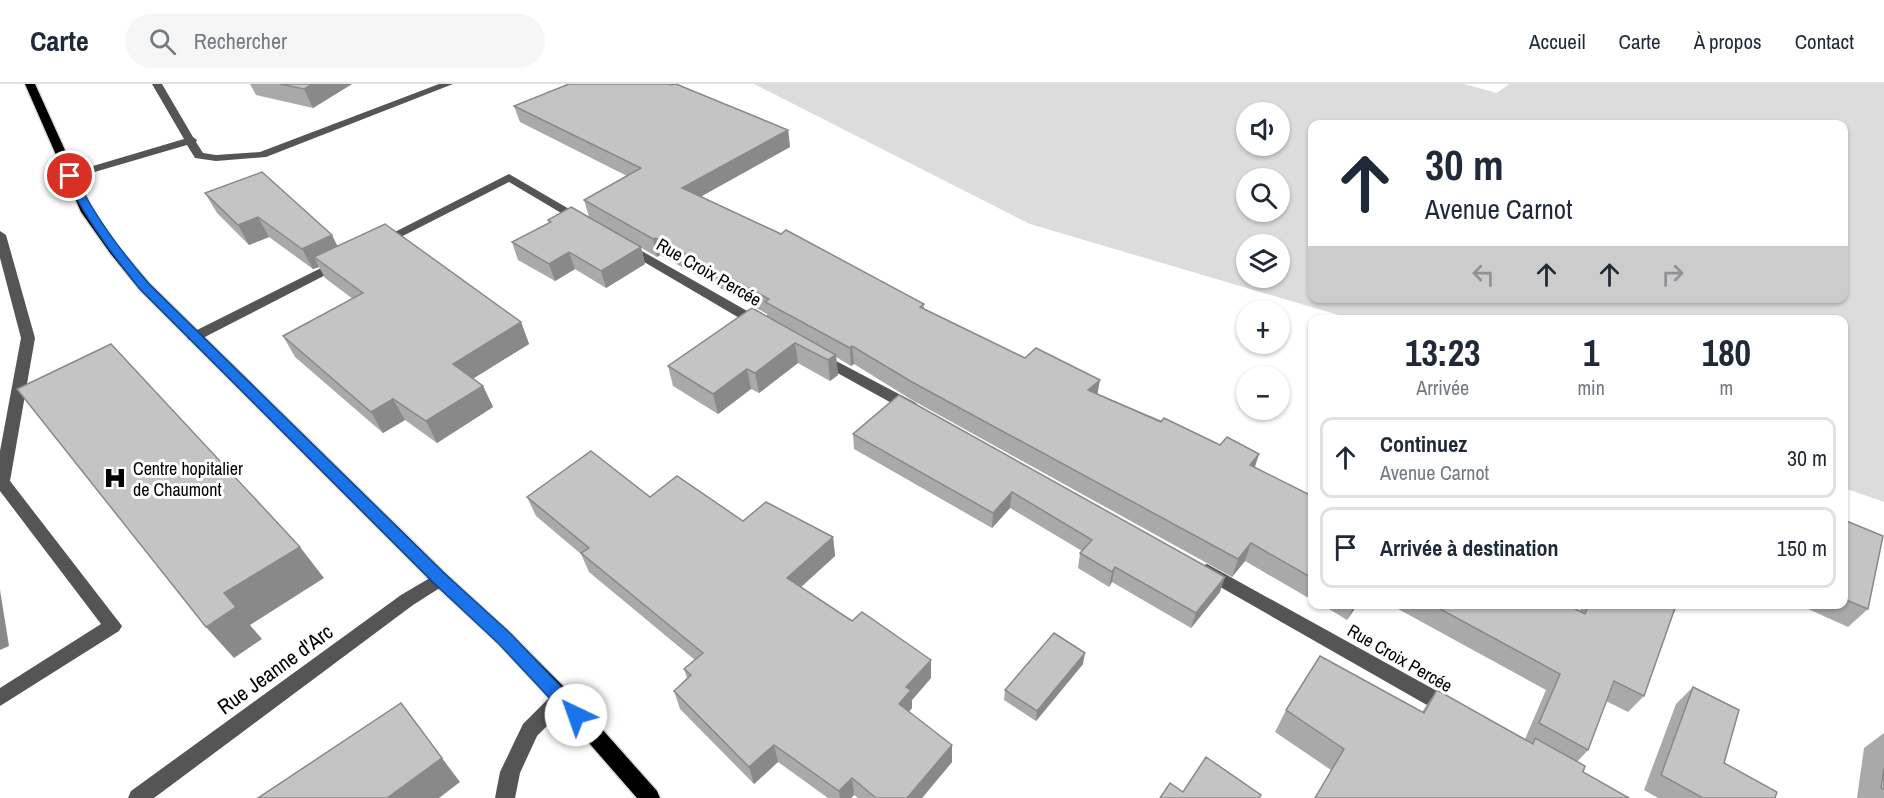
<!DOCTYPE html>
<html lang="fr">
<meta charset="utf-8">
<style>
body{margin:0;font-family:"Archivo Narrow",sans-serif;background:#f6f6f7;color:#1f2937;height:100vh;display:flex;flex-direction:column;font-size:22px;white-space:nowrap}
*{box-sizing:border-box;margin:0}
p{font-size:20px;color:#747a83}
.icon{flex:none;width:33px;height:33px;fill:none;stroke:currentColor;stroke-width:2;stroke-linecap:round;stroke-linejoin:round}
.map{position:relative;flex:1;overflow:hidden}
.panel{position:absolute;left:1308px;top:231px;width:540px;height:294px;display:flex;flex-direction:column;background:#fff;border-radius:12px;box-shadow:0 2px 4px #0004}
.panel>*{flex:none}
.banner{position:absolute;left:1308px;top:36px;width:540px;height:183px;border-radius:12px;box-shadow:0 2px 4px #0004;background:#fff;color:#1f2937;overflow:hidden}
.controls{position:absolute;left:1236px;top:18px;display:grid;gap:12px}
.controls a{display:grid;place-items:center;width:54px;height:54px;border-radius:50%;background:#fff;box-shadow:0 2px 4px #0004;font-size:30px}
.pin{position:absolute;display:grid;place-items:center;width:51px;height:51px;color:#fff;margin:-26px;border:3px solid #fff;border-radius:50%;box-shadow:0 2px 6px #0007}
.me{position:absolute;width:66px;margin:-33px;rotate:318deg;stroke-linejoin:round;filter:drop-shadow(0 0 4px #0008)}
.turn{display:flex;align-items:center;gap:21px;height:126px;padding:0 18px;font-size:27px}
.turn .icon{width:78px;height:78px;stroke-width:2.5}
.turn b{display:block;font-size:42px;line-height:51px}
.lanes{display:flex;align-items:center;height:57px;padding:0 18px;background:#0003;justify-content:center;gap:30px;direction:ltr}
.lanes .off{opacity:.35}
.eta{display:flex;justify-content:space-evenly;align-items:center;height:102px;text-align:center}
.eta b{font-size:36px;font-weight:700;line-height:42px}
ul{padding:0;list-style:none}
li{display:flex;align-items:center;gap:18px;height:81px;margin:0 12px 9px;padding:0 6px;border:3px solid #e0e1e3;border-radius:12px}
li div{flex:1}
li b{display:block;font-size:22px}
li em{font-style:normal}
header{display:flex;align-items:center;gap:36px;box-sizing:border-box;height:84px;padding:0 30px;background:#fff;border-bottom:2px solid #e0e1e3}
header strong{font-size:28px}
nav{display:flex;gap:33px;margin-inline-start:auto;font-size:21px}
.search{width:420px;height:54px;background:#f6f6f7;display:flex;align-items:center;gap:15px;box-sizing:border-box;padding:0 21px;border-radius:33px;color:#747a83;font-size:22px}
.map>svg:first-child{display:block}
</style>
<header>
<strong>Carte</strong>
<div class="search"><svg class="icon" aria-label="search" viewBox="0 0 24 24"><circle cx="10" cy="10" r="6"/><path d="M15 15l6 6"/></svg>Rechercher</div>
<nav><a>Accueil</a><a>Carte</a><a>À propos</a><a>Contact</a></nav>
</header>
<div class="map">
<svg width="1884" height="714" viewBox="0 0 1884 714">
<rect width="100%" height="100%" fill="#fff"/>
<path fill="#dcdcdc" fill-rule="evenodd" d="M754 0H1464L1497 9 1509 0H1884V418L1844 404V236L1352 235 1030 140ZM1246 28H1280V62H1246ZM1312 40H1844V214H1312ZM1246 94H1280V128H1246ZM1246 160H1280V194H1246Z"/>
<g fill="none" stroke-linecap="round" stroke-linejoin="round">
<g stroke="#dbdbdb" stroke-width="3">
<polygon id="major" points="25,0 35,0 93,128 118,163 150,200 446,490 511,550 569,608 657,707 660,714 637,714 555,620 499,560 434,500 140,206 110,169 81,128"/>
</g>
<g fill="#555" fill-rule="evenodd">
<polygon points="152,0 162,0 193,53 197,56 196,58 203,69 216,71 260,68 439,0 453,0 266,73 216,77 195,74 187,61 74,94 66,94 66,90 184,55"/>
<polygon points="509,90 588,136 586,139 578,139 509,98 385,161 381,162 375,158"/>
<polygon points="0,147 6,151 35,254 10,397 122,542 119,547 0,622 0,604 101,540 0,407 0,367 21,254 0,174"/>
<polygon points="626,158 763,236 765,239 758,243 753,242 622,165 620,162"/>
<polygon points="339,175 343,176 345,179 343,182 199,256 189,256 187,253 189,250"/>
<polygon points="819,268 916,319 918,323 911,328 906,327 814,276 812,273"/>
<polygon points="1207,480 1455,617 1457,623 1455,629 1448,631 1441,629 1201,492 1199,487 1201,482"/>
<polygon points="440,488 446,490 448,495 446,500 413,521 154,714 128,714 131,707 401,511"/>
<polygon points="562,606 569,608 571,614 569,620 537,652 520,689 515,714 495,714 500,688 523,640 555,608"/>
</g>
<use href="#major" fill="#000" fill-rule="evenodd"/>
</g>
<g fill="#a9a9a9">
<polygon points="250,0 352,0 313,24 256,11"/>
<polygon points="514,22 788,46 790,63 701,112 924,220 924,225 1098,310 1220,361 1259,370 1255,383 1312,412 1312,516 1245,477 1232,493 912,316 854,280 851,282 836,273 838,291 830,297 798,279 759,309 751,305 718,330 673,302 668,282 767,232 767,230 660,171 657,173 589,133 584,116 627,92 520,38"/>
<polygon points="205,109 338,162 521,238 529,260 473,294 483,302 493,323 437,359 405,336 383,349 295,273 283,252 353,215 325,194 319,183 313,185 269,153 249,161 217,129"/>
<polygon points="548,136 641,163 645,180 606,204 575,185 555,197 518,176 512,158 549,139"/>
<polygon points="899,311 1220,508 1191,544 1112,498 1109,503 1078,484 1080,469 1082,467 1010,424 992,444 854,365 853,350"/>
<polygon points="527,413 650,413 743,437 833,453 835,472 801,503 852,537 931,576 931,594 912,616 912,624 909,628 952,661 952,678 922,714 858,714 854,711 851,714 828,714 778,678 754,700 680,625 674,607 687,594 684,585 695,576 589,488 581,470 536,432"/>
<polygon points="1844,436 1868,525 1848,543 1797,520 1844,520"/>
<polygon points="1321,520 1358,520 1347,536"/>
<polygon points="1389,520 1566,520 1580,527 1583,520 1667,520 1644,612 1628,628 1606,617 1588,666 1577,678 1331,686 1275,648 1286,626 1422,628 1437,606 1525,655 1546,606"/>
<polygon points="1083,580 1036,637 1004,616 1005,606"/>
<polygon points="1693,603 1724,679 1775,714 1658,714 1644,706 1676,620"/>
<polygon points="1884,649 1884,714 1857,714 1864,664"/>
</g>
<g fill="#898989">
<polygon points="313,0 352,0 313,24 304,5"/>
<polygon points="788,46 790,63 686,121 682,104"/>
<polygon points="258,133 269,153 249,161 238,141"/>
<polygon points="332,151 342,171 314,173 319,183 313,185 302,165"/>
<polygon points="656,154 660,171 657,173 653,155"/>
<polygon points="641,163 645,180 606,204 601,187"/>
<polygon points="569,168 575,185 555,197 549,180"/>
<polygon points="521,238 529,260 463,301 453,280"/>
<polygon points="795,259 798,279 759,309 755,289"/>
<polygon points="852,262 854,280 851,282 850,264"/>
<polygon points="836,271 838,291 830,297 828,276"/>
<polygon points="747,285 751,305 718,330 713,310"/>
<polygon points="1100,296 1097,313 1088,306"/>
<polygon points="483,302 493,323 437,359 426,337"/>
<polygon points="393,315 405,336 383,349 371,328"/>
<polygon points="1259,370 1253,388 1250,381"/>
<polygon points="1012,408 1010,424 992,444 993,429"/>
<polygon points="833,453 835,472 790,513 787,494"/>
<polygon points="1251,459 1245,477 1232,493 1238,475"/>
<polygon points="300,463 324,494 250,541 262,555 234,574 206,543 224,509"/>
<polygon points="1115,483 1112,498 1109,503 1112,488"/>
<polygon points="1225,493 1220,508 1191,544 1196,529"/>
<polygon points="0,506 9,562 0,566"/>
<polygon points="1355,520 1358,520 1347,536"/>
<polygon points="1085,569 1083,580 1036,637 1037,627"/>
<polygon points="931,576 931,594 912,616 912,624 900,637 899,620 906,603"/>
<polygon points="774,661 778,678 754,700 749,683"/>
<polygon points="952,661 952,678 922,714 907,714"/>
<polygon points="442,674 460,698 439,714 387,714"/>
<polygon points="852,694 854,711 851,714 840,714 839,707"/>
</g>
<g fill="#c4c4c4" stroke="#898989" stroke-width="1.5">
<polygon points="280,0 313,0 304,5"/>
<polygon points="569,0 669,0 670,1 676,0 788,46 682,104 781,150 786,146 924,220 920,223 1025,274 1036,264 1100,296 1088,306 1161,338 1164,334 1220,361 1227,353 1259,370 1250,381 1312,412 1312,494 1251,459 1238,475 912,298 852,262 850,264 765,218 769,215 656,154 653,155 584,116 641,84 514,22"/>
<polygon points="262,88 332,151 302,165 258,133 238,141 205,109"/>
<polygon points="571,123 641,163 601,187 569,168 549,180 512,158 551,138 548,136"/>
<polygon points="385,140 521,238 453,280 483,302 426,337 393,315 371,328 283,252 363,209 314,173"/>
<polygon points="752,224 836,271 828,276 795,259 755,289 747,285 713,310 668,282"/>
<polygon points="111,260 300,463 224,509 236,523 206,543 17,305"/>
<polygon points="899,311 1225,493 1196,529 1115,483 1112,488 1080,469 1092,456 1012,408 993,429 853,350"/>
<polygon points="591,367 650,413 677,392 743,437 766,418 833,453 787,494 852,537 862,528 931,576 906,603 911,606 899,620 952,661 907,714 876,714 852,694 839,707 774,661 749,683 674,607 691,591 684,585 703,569 581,469 589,464 527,413"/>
<polygon points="1844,436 1883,452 1868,525 1844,515"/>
<polygon points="1431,520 1566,520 1585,530 1589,520 1667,520 1675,524 1644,612 1614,597 1588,666 1539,639 1560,590"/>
<polygon points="1054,549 1085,569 1037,627 1005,606"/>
<polygon points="1320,572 1424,629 1437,606 1533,660 1535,654 1585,682 1583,688 1629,714 1315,714 1344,665 1286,626"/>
<polygon points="1693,603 1739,626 1724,679 1777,708 1775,714 1703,714 1661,691"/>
<polygon points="401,619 442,674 387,714 258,714"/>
<polygon points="1206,673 1261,711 1259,714 1160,714 1170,699 1183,708"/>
<polygon points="1884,684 1884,705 1881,704"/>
</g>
<path fill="#1a73e8" stroke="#114b97" stroke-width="1.5" d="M70 89 75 92C95 133 120 166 149 200L445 490 511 550 582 625 585 631 582 636 576 639 570 636 499 560 434 499 140 205C111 169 85 134 65 92Z"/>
<defs>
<g id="hospital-bare" transform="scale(1.8)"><path d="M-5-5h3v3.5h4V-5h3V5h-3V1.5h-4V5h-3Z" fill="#000" stroke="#fff" stroke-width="2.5" paint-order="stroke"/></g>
</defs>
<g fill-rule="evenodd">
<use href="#hospital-bare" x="115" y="394"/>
</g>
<g text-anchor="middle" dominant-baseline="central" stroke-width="6" stroke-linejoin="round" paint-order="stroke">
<g font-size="18" fill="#000" stroke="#fff">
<text transform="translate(709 188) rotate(30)">Rue Croix Percée</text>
<text transform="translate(1400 574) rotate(30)">Rue Croix Percée</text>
</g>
<g font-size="18" fill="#000" stroke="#fff" text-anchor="start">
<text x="133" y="384">Centre hopitalier<tspan x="133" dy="21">de Chaumont</tspan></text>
</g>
<g font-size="21" fill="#000" stroke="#fff">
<text transform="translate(275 585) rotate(-36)">Rue Jeanne d'Arc</text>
</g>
</g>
</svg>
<div class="controls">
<a><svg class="icon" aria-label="sound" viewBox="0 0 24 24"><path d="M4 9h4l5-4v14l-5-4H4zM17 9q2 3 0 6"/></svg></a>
<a><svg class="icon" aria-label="search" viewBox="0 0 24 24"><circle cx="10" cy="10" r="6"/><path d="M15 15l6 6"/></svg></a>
<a><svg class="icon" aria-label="layers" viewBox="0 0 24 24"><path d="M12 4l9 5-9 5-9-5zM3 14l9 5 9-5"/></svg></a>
<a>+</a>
<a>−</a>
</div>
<div class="pin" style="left:70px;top:92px;background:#d93025"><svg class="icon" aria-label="arrive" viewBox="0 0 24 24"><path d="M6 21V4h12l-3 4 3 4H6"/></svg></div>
<svg class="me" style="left:576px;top:631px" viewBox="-20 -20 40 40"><circle r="19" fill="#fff"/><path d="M0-13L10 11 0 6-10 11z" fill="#1a73e8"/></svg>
<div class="banner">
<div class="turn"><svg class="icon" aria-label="ahead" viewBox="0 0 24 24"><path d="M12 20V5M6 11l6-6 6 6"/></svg><div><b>30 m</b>Avenue Carnot</div></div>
<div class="lanes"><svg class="icon off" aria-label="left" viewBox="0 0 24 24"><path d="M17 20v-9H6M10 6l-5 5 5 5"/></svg><svg class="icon" aria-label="ahead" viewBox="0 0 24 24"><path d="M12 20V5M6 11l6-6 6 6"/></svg><svg class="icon" aria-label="ahead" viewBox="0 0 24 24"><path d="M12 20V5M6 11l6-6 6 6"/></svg><svg class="icon off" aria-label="right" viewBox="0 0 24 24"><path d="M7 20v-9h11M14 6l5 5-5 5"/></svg></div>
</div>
<section class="panel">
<div class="eta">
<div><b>13:23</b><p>Arrivée</p></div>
<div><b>1</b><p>min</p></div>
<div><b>180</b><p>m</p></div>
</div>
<ul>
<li><svg class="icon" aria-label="ahead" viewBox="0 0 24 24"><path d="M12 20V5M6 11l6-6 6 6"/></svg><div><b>Continuez</b><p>Avenue Carnot</p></div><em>30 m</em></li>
<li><svg class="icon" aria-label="arrive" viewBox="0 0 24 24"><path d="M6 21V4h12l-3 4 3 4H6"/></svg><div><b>Arrivée à destination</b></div><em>150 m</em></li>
</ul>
</section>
</div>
